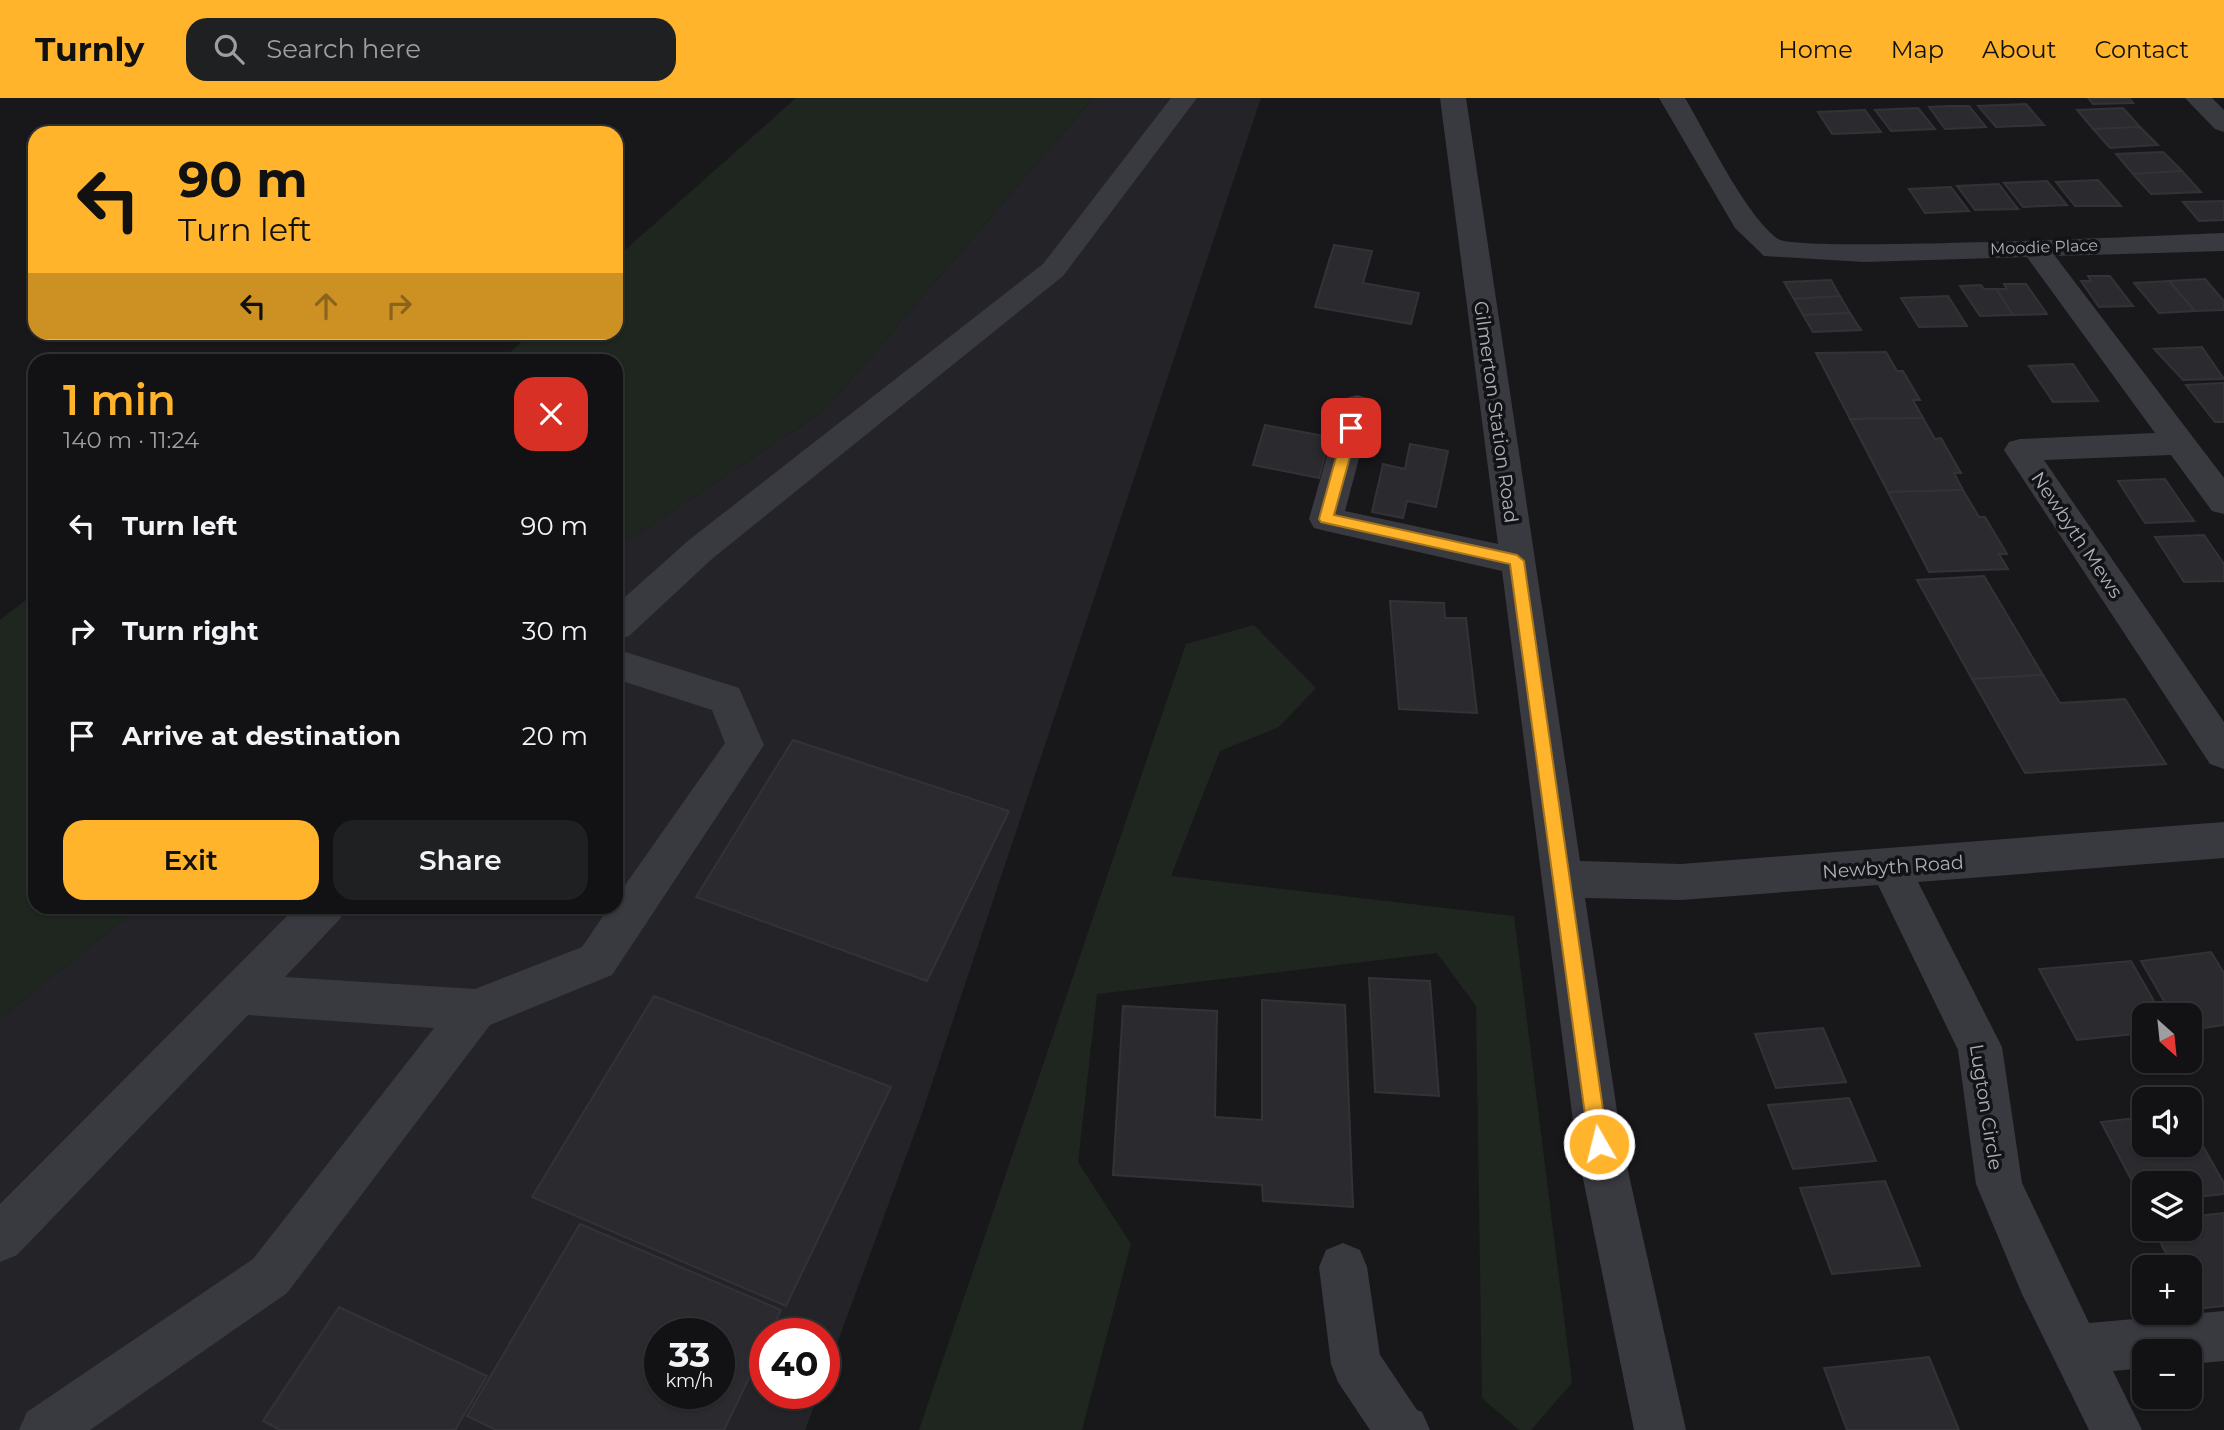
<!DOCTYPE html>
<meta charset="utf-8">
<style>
body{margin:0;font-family:Montserrat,sans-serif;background:#1f2022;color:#f1f3f6;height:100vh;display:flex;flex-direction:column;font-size:26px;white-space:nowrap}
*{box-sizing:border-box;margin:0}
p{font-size:23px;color:#9c9ea0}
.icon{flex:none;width:38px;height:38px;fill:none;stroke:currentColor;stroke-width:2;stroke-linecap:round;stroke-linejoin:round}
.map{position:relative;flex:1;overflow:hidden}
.details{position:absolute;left:28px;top:256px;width:595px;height:560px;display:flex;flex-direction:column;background:#121214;border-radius:21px;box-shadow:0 2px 5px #0004,0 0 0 2px #313234}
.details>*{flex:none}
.banner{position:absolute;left:28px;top:28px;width:595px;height:214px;border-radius:21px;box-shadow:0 2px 5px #0004,0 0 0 2px #313234;background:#ffb42c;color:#111;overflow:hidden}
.needle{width:46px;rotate:153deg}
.tools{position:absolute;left:2132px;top:905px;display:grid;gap:14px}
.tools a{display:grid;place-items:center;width:70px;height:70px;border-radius:14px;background:#121214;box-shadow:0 2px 5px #0004,0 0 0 2px #313234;font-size:35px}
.speed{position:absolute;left:644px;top:1220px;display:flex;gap:14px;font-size:35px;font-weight:700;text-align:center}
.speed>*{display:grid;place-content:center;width:91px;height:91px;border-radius:50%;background:#121214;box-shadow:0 2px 5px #0004,0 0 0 2px #313234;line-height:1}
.speed small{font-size:18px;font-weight:400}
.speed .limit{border:10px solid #d22;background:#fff;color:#111}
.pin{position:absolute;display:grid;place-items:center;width:60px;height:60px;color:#fff;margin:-30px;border-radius:14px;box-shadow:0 4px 10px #0006}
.me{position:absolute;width:77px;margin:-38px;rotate:352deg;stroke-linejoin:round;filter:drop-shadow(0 0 5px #0008)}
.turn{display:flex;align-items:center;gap:24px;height:147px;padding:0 35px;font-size:32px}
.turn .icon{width:91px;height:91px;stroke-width:2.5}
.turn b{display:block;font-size:49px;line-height:60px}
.lanes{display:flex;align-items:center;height:66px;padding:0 35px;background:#0003;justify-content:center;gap:35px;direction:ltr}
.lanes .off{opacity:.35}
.round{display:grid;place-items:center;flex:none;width:74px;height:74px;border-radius:21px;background:#1f2022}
.headline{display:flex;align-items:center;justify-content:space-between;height:119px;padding:0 35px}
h1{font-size:42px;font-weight:600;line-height:52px;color:#ffb42c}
.cta{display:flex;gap:14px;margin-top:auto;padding:14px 35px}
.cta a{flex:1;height:80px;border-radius:21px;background:#ffb42c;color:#111;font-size:28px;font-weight:600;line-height:80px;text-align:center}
.cta a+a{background:#1f2022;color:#f1f3f6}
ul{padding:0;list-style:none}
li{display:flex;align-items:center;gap:21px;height:105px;padding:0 35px}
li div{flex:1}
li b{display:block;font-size:26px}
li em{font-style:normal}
header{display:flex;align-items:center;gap:42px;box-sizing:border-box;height:98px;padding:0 35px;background:#ffb42c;color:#111}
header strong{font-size:33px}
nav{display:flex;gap:38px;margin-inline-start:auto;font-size:24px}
.search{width:490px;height:63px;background:#1f2022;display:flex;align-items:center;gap:18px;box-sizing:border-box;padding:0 24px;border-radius:21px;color:#9c9ea0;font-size:26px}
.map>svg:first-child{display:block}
</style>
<header>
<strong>Turnly</strong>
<div class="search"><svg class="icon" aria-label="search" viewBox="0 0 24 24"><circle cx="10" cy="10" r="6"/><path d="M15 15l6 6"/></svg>Search here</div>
<nav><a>Home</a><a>Map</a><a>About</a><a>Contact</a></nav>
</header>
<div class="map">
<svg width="2224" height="1332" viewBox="0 0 2224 1332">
<rect width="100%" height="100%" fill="#18181b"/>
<path fill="#242428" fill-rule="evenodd" d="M1093 0H1261L921 1018 824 1281V1236H765V1295H819L805 1332H0V921L139 809 616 808V450L825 312ZM660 1236H719V1295H660Z"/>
<g fill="#1e261f">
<polygon points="796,0 1093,0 825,312 616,450 616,262 501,262 532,235 616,234 616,160"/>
<polygon points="35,495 35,808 139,809 0,921 0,522"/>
<polygon points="1254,527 1316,590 1279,629 1220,653 1171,778 1514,818 1572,1285 1531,1332 1519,1332 1482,1300 1476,908 1437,855 1097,896 1078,1064 1131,1146 1082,1332 919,1332 1186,546"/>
</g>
<g fill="#2b2b2f" stroke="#323237" stroke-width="2" fill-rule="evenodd">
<polygon points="2088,0 2129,0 2133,5 2093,6"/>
<polygon points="2026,6 2044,27 1996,29 1978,8"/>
<polygon points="1950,8 1969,8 1986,29 1945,31 1929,9"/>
<polygon points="1918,10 1935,31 1891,33 1875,12"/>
<polygon points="2123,10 2140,29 2093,31 2077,12"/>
<polygon points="1865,12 1881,34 1832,36 1818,14"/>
<polygon points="2140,29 2158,47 2110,50 2093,31"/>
<polygon points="2163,54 2182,73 2133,76 2116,56"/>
<polygon points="2182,73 2201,94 2151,96 2133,76"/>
<polygon points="2098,82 2121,108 2075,108 2056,84"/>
<polygon points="2047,83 2067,107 2023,109 2004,85"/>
<polygon points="1999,86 2018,111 1975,112 1957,88"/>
<polygon points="1951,89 1969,113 1925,115 1909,91"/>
<polygon points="2224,103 2224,122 2199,123 2183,104"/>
<polygon points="1334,147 1372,153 1363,185 1419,195 1411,226 1315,209"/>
<polygon points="2088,178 2110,178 2133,208 2099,209 2081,183 2091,183"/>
<polygon points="2205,181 2224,203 2224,212 2195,213 2169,183"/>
<polygon points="1831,182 1840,198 1794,201 1784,184"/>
<polygon points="2169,183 2195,213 2159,215 2134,185"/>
<polygon points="2004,186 2026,186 2047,216 2013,217 1996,191 2007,191"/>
<polygon points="1981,187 1984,191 1996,191 2013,217 1980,218 1960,188"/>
<polygon points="1840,198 1850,215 1803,217 1794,201"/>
<polygon points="1948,198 1967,228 1919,229 1901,200"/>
<polygon points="1850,215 1861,232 1813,234 1803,217"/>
<polygon points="2202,249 2224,281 2183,282 2154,251"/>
<polygon points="1886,254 1897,273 1903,273 1920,302 1913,302 1923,320 1850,321 1816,255"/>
<polygon points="2073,266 2085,284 2098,303 2053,304 2029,268"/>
<polygon points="2224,285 2224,324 2215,324 2186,287"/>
<polygon points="1923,320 1935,341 1941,340 1961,375 1954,375 1963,392 1888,394 1850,321"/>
<polygon points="1265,327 1330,339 1319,380 1253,367"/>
<polygon points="1410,346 1448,353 1436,409 1407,403 1403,420 1372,414 1383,366 1405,371"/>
<polygon points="2165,381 2180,403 2194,423 2145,425 2118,383"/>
<polygon points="1963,392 1979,419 1985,419 2007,456 1999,456 2008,471 1929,474 1888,394"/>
<polygon points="2204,437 2224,466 2224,483 2184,484 2155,439"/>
<polygon points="1984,478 2043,577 1972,581 1917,482"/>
<polygon points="1390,503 1444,505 1445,520 1466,520 1477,615 1399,611"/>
<polygon points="2043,577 2060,605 2125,601 2166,666 2025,675 1972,581"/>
<polygon points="793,642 1009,713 927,883 696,799"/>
<polygon points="2211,854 2224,875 2224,927 2189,932 2189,917 2172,917 2141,863"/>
<polygon points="2131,863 2162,917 2144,917 2144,935 2077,942 2039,871"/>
<polygon points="1369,880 1430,883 1439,998 1375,994"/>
<polygon points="654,898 891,989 786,1208 532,1099"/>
<polygon points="1262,902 1345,907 1353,1109 1263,1103 1262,1087 1113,1077 1123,908 1217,913 1215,1019 1262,1022"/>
<polygon points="1823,930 1846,984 1776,990 1755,936"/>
<polygon points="1849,1000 1876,1063 1793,1071 1768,1007"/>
<polygon points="2144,1019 2144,1046 2189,1046 2189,1024 2224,1085 2224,1096 2189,1100 2189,1085 2144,1085 2143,1104 2101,1024"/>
<polygon points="1885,1083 1920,1168 1832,1176 1800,1090"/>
<polygon points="2224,1115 2224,1208 2195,1211 2189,1199 2189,1169 2173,1169 2153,1130 2189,1130 2189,1119"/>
<path d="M580 1126 781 1212 770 1236H765V1247L724 1332H496L467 1318ZM660 1236H719V1295H660Z"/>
<polygon points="339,1209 487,1278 455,1332 280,1332 263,1323"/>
<polygon points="1929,1259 1959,1332 1847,1332 1824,1270"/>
</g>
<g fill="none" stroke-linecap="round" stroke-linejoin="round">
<g fill="#393a40" fill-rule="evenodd">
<polygon points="1171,0 1197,0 1063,178 713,460 629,538 616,542 616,507 689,442 1043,166"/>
<polygon points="1440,0 1466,0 1580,763 1681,766 2224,724 2224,760 1918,784 2002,949 2022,1085 2089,1225 2224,1213 2224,1263 2189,1266 2189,1253 2144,1253 2144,1270 2113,1273 2142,1332 2089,1332 2022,1196 1976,1086 1958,952 1878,787 1681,802 1585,800 1622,1046 1686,1332 1634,1332 1576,1046 1502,473 1326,433 1314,430 1309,421 1341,308 1346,300 1357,297 1368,300 1373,308 1345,413 1498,446"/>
<path d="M1659 0H1685C1707 37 1746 118 1778 141 1798 155 2171 137 2224 135V153L2055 158 2224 380V416L2212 413 2171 357 2044 362 2224 624V671L2210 666 2004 352 2009 344 2020 341 2155 335 2027 159 1864 164 1764 158 1735 130Z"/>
<polygon points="2185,0 2212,0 2224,12 2224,34 2215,31"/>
<polygon points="616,551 739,590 764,647 612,877 490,927 287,1195 90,1332 19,1332 27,1314 253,1161 434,930 248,917 17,1157 0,1164 0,1106 297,808 345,808 340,821 285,879 475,891 582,849 610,808 616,808 616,800 725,645 712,612 616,581"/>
<polygon points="1343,1145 1360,1152 1367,1169 1380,1257 1417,1312 1422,1314 1430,1332 1370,1332 1338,1284 1331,1266 1319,1169 1326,1152"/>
</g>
</g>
<polygon fill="#ffb42c" stroke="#a6751d" stroke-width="2" points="1351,326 1358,330 1334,417 1517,457 1524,463 1608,1046 1605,1053 1599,1055 1592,1053 1589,1046 1510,466 1321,424 1319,421 1344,330"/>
<g text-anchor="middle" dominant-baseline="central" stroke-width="7" stroke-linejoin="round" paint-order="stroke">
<g font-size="16" fill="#aab0bb" stroke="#131316">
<text transform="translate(2044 149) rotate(-2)">Moodie Place</text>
</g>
<g font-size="19" fill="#aab0bb" stroke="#131316">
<text transform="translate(1496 314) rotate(82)">Gilmerton Station Road</text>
<text transform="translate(2077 437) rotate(56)">Newbyth Mews</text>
<text transform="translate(1893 769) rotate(-4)">Newbyth Road</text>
<text transform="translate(1986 1009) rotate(81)">Lugton Circle</text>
</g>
</g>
</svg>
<div class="tools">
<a><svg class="needle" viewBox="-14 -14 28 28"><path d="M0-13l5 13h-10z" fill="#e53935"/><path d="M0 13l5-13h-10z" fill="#9c9ea0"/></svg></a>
<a><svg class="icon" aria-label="sound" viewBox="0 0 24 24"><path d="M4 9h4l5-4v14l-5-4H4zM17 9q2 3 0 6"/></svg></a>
<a><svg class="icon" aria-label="layers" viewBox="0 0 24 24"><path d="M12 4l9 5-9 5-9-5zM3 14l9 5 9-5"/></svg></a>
<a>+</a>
<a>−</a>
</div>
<div class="speed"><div>33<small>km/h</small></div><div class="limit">40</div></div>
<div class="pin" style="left:1351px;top:330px;background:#d93025"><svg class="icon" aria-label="arrive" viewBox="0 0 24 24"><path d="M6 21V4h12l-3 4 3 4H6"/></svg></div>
<svg class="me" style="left:1599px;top:1046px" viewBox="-20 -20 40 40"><circle r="17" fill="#ffb42c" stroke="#fff" stroke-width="3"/><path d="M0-11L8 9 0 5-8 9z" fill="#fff"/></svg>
<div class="banner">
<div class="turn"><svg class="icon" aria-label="left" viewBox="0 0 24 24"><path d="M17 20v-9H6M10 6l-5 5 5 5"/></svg><div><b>90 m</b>Turn left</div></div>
<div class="lanes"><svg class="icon" aria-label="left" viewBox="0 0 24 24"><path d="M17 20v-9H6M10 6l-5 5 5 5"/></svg><svg class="icon off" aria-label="ahead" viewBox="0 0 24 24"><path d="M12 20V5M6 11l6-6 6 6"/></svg><svg class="icon off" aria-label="right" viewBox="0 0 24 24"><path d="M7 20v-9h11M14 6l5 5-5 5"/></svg></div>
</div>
<section class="details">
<div class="headline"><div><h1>1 min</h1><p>140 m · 11:24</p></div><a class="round" style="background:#d93025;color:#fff"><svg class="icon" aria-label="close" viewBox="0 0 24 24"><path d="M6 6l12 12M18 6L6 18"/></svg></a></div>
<ul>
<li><svg class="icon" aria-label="left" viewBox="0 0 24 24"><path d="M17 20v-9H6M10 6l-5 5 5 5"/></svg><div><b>Turn left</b></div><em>90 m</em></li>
<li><svg class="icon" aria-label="right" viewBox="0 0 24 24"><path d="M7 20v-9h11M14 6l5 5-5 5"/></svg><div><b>Turn right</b></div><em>30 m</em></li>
<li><svg class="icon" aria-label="arrive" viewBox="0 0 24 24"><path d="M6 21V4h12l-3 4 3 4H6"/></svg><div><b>Arrive at destination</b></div><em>20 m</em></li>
</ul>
<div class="cta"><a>Exit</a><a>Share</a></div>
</section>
</div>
